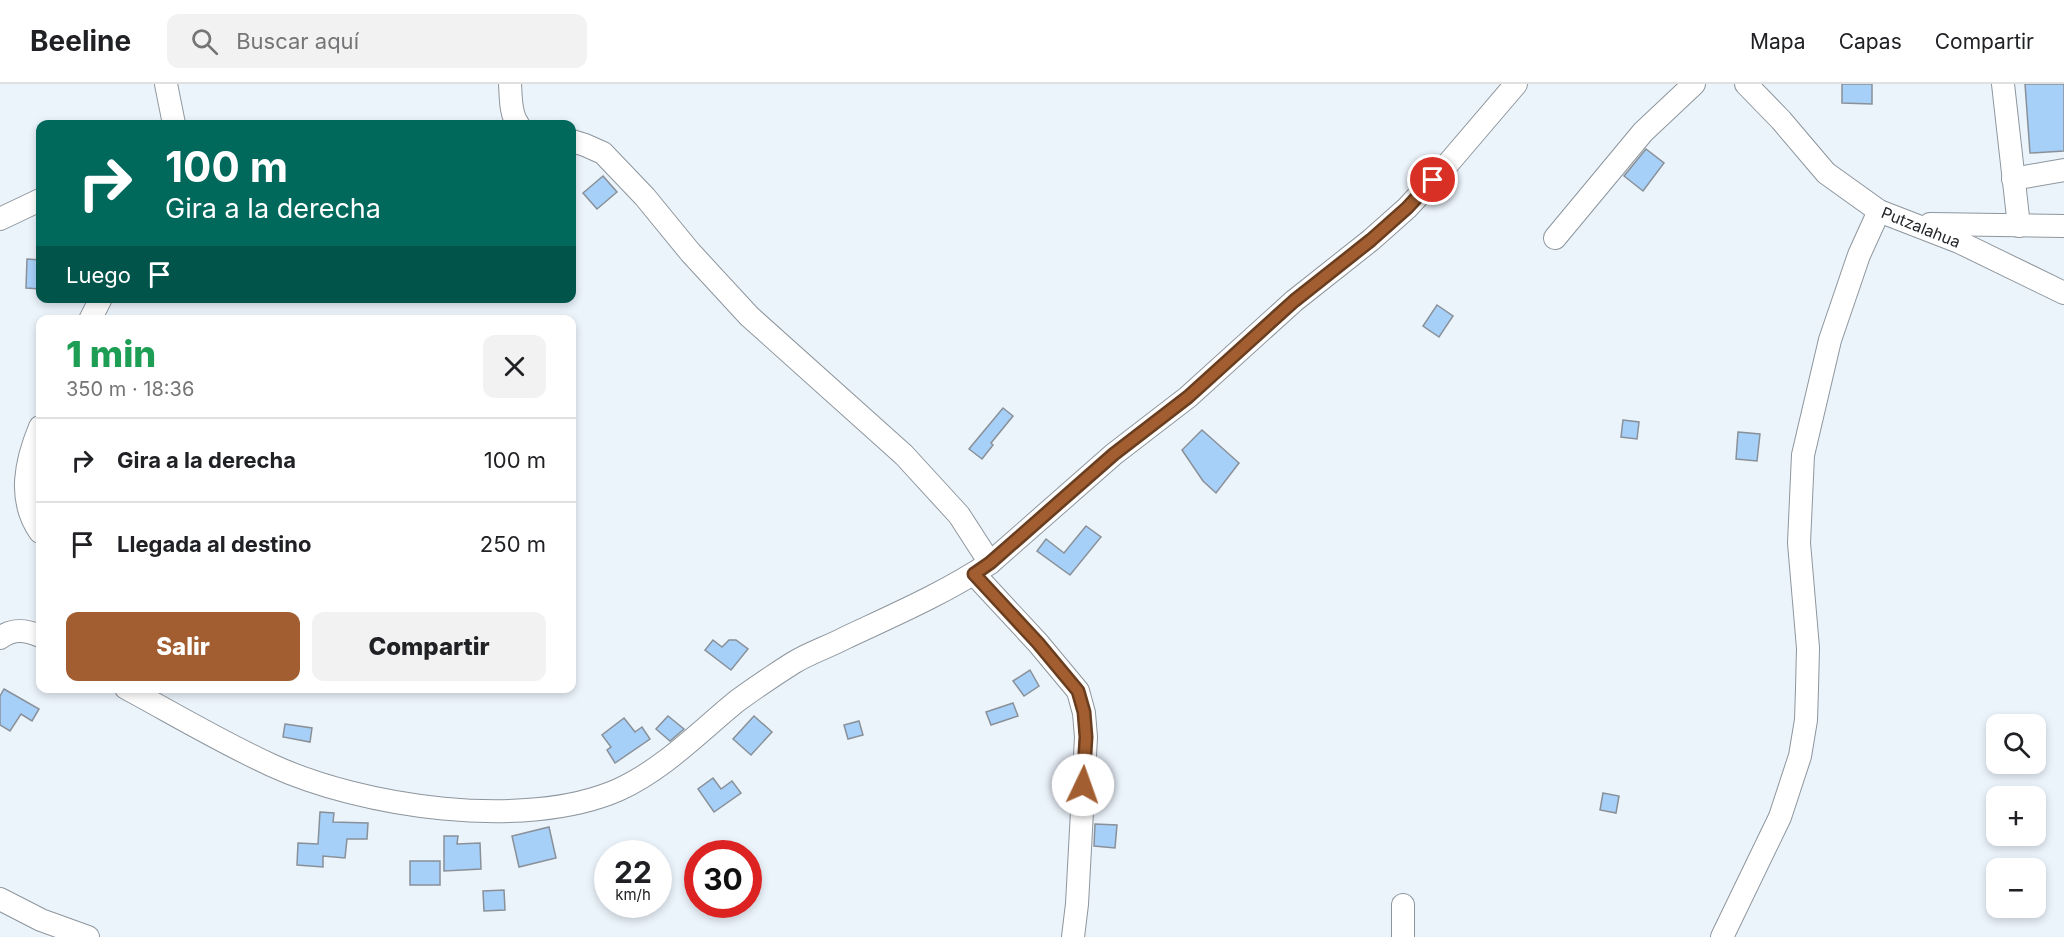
<!DOCTYPE html>
<html lang="es">
<meta charset="utf-8">
<style>
body{margin:0;font-family:Inter,sans-serif;background:#f2f2f2;color:#202124;height:100vh;display:flex;flex-direction:column;font-size:22px;white-space:nowrap}
*{box-sizing:border-box;margin:0}
p{font-size:20px;color:#757577}
.icon{flex:none;width:33px;height:33px;fill:none;stroke:currentColor;stroke-width:2;stroke-linecap:round;stroke-linejoin:round}
.map{position:relative;flex:1;overflow:hidden}
.side{position:absolute;left:36px;top:231px;width:540px;height:378px;display:flex;flex-direction:column;background:#fff;border-radius:12px;box-shadow:0 3px 9px #0003}
.side>*{flex:none}
.banner{position:absolute;left:36px;top:36px;width:540px;height:183px;border-radius:12px;box-shadow:0 3px 9px #0003;background:#00695c;color:#fff;overflow:hidden}
.controls{position:absolute;left:1986px;top:630px;display:grid;gap:12px}
.controls a{display:grid;place-items:center;width:60px;height:60px;border-radius:12px;background:#fff;box-shadow:0 3px 9px #0003;font-size:30px}
.speed{position:absolute;left:594px;top:756px;display:flex;gap:12px;font-size:30px;font-weight:700;text-align:center}
.speed>*{display:grid;place-content:center;width:78px;height:78px;border-radius:50%;background:#fff;box-shadow:0 3px 9px #0003;line-height:1}
.speed small{font-size:15px;font-weight:400}
.speed .limit{border:9px solid #d22;background:#fff;color:#111}
.pin{position:absolute;display:grid;place-items:center;width:51px;height:51px;color:#fff;margin:-26px;border:3px solid #fff;border-radius:50%;box-shadow:0 2px 6px #0007}
.me{position:absolute;width:66px;margin:-33px;rotate:3deg;stroke-linejoin:round;filter:drop-shadow(0 0 4px #0008)}
.turn{display:flex;align-items:center;gap:21px;height:126px;padding:0 30px;font-size:27px}
.turn .icon{width:78px;height:78px;stroke-width:2.5}
.turn b{display:block;font-size:42px;line-height:51px}
.then{display:flex;align-items:center;height:57px;padding:0 30px;background:#0003;gap:12px;font-size:22px}
.round{display:grid;place-items:center;flex:none;width:63px;height:63px;border-radius:12px;background:#f2f2f2}
.overview{display:flex;align-items:center;justify-content:space-between;height:102px;padding:0 30px}
h1{font-size:36px;font-weight:800;line-height:45px;color:#1e9e55}
.button{display:flex;gap:12px;margin-top:auto;padding:12px 30px}
.button a{flex:1;height:69px;border-radius:12px;background:#a25e30;color:#fff;font-size:24px;font-weight:800;line-height:69px;text-align:center}
.button a+a{background:#f2f2f2;color:#202124}
ul{padding:0;list-style:none}
li{display:flex;align-items:center;gap:18px;height:84px;padding:0 30px;border-top:2px solid #e0e0e0}
li div{flex:1}
li b{display:block;font-size:22px}
li em{font-style:normal}
header{display:flex;align-items:center;gap:36px;box-sizing:border-box;height:84px;padding:0 30px;background:#fff;border-bottom:2px solid #e0e0e0}
header strong{font-size:28px}
nav{display:flex;gap:33px;margin-inline-start:auto;font-size:21px}
.search{width:420px;height:54px;background:#f2f2f2;display:flex;align-items:center;gap:15px;box-sizing:border-box;padding:0 21px;border-radius:12px;color:#757577;font-size:22px}
.map>svg:first-child{display:block}
</style>
<header>
<strong>Beeline</strong>
<div class="search"><svg class="icon" aria-label="search" viewBox="0 0 24 24"><circle cx="10" cy="10" r="6"/><path d="M15 15l6 6"/></svg>Buscar aquí</div>
<nav><a>Mapa</a><a>Capas</a><a>Compartir</a></nav>
</header>
<div class="map">
<svg width="2064" height="853" viewBox="0 0 2064 853">
<rect width="100%" height="100%" fill="#ebf3fb"/>
<g fill="#a7d0f9" stroke="#899098" stroke-width="1.5">
<polygon points="1842,0 1872,0 1872,20 1842,19"/>
<polygon points="2025,0 2064,0 2064,67 2030,69"/>
<polygon points="1646,65 1664,79 1643,107 1624,92"/>
<polygon points="603,92 617,108 597,125 583,109"/>
<polygon points="27,175 40,176 40,205 26,204"/>
<polygon points="1437,221 1453,232 1439,253 1423,242"/>
<polygon points="1003,324 1013,332 991,359 993,361 982,375 969,365"/>
<polygon points="1623,336 1639,338 1637,355 1621,353"/>
<polygon points="1202,346 1239,379 1216,409 1203,397 1182,366"/>
<polygon points="1738,348 1760,350 1757,377 1736,375"/>
<polygon points="1086,442 1101,453 1070,491 1037,467 1046,455 1064,469"/>
<polygon points="713,556 722,563 729,556 736,556 748,565 731,586 705,566"/>
<polygon points="1030,586 1039,602 1024,612 1013,597"/>
<polygon points="4,605 39,625 32,637 21,630 10,647 0,641 0,612"/>
<polygon points="1013,619 1018,632 991,641 986,628"/>
<polygon points="668,632 684,645 670,657 656,645"/>
<polygon points="754,632 772,648 751,671 733,655"/>
<polygon points="624,634 635,648 642,643 650,655 615,679 607,666 611,663 602,651"/>
<polygon points="859,637 863,651 848,655 844,641"/>
<polygon points="285,640 312,644 310,658 283,653"/>
<polygon points="713,694 721,705 732,697 741,709 714,728 698,705"/>
<polygon points="1603,709 1619,712 1616,729 1600,726"/>
<polygon points="320,728 334,729 333,738 368,739 367,755 347,755 345,774 323,772 323,783 297,781 298,759 318,760"/>
<polygon points="1095,740 1117,741 1115,764 1094,762"/>
<polygon points="549,743 556,774 519,783 512,752"/>
<polygon points="444,752 458,752 457,760 480,759 481,785 444,787"/>
<rect x="410" y="777" width="30" height="24"/>
<polygon points="504,806 505,826 484,827 483,807"/>
</g>
<g fill="none" stroke-linecap="round" stroke-linejoin="round">
<g stroke="#8e969d" stroke-width="24">
<g id="minor">
<polyline points="166,0 174,40"/>
<path d="M510 0C511 13 510 30 518 40"/>
<polyline points="1746,0 1781,36 1826,89 1879,127 1959,158 2064,209"/>
<polyline points="2003,0 2019,142"/>
<polyline points="572,57 585,61 603,69 645,113 690,168 749,232 904,371 959,431 990,479"/>
<polyline points="2013,95 2064,86"/>
<polyline points="0,135 40,116"/>
<polyline points="1930,140 2064,142"/>
<polyline points="1555,154 1643,48 1694,0"/>
<polyline points="90,236 101,214"/>
<path d="M40 343C26 377 17 415 40 448"/>
<polyline points="974,490 1038,559 1078,607 1084,629 1086,653 1077,820 1073,853"/>
<path d="M0 554C13 544 26 546 40 552"/>
<path d="M126 604C174 630 221 658 271 681 362 723 524 747 618 706 664 685 699 648 737 617 755 604 774 591 793 579 809 569 828 563 845 554 894 531 945 509 990 479L1114 370 1188 313 1294 217 1371 156 1407 124 1446 82 1516 0"/>
<polyline points="0,815 41,836 88,853"/>
<polyline points="1403,853 1403,821"/>
<polyline points="1722,853 1780,733 1800,672 1806,636 1807,605 1808,564 1799,459 1803,371 1830,256 1859,171 1879,127"/>
</g>
</g>
<use href="#minor" stroke="#fff" stroke-width="22"/>
</g>
<g fill="none" stroke-linecap="round" stroke-linejoin="round">
<g stroke="#693d1f" stroke-width="15">
<polyline id="route" points="1083,701 1086,653 1084,628 1078,607 1038,559 974,490 990,479 1114,370 1188,313 1294,217 1371,156 1407,124 1433,96"/>
</g>
<use href="#route" stroke="#a25e30" stroke-width="10"/>
</g>
<g text-anchor="middle" dominant-baseline="central" stroke-width="5" stroke-linejoin="round" paint-order="stroke">
<g font-size="16" fill="#232629" stroke="#fff">
<text transform="translate(1921 143) rotate(22)">Putzalahua</text>
</g>
</g>
</svg>
<div class="controls">
<a><svg class="icon" aria-label="search" viewBox="0 0 24 24"><circle cx="10" cy="10" r="6"/><path d="M15 15l6 6"/></svg></a>
<a>+</a>
<a>−</a>
</div>
<div class="speed"><div>22<small>km/h</small></div><div class="limit">30</div></div>
<div class="pin" style="left:1433px;top:96px;background:#d93025"><svg class="icon" aria-label="arrive" viewBox="0 0 24 24"><path d="M6 21V4h12l-3 4 3 4H6"/></svg></div>
<svg class="me" style="left:1083px;top:701px" viewBox="-20 -20 40 40"><circle r="19" fill="#fff"/><path d="M0-13L10 11 0 6-10 11z" fill="#a25e30"/></svg>
<div class="banner">
<div class="turn"><svg class="icon" aria-label="right" viewBox="0 0 24 24"><path d="M7 20v-9h11M14 6l5 5-5 5"/></svg><div><b>100 m</b>Gira a la derecha</div></div>
<div class="then">Luego<svg class="icon" aria-label="arrive" viewBox="0 0 24 24"><path d="M6 21V4h12l-3 4 3 4H6"/></svg></div>
</div>
<section class="side">
<div class="overview"><div><h1>1 min</h1><p>350 m · 18:36</p></div><a class="round"><svg class="icon" aria-label="close" viewBox="0 0 24 24"><path d="M6 6l12 12M18 6L6 18"/></svg></a></div>
<ul>
<li><svg class="icon" aria-label="right" viewBox="0 0 24 24"><path d="M7 20v-9h11M14 6l5 5-5 5"/></svg><div><b>Gira a la derecha</b></div><em>100 m</em></li>
<li><svg class="icon" aria-label="arrive" viewBox="0 0 24 24"><path d="M6 21V4h12l-3 4 3 4H6"/></svg><div><b>Llegada al destino</b></div><em>250 m</em></li>
</ul>
<div class="button"><a>Salir</a><a>Compartir</a></div>
</section>
</div>
